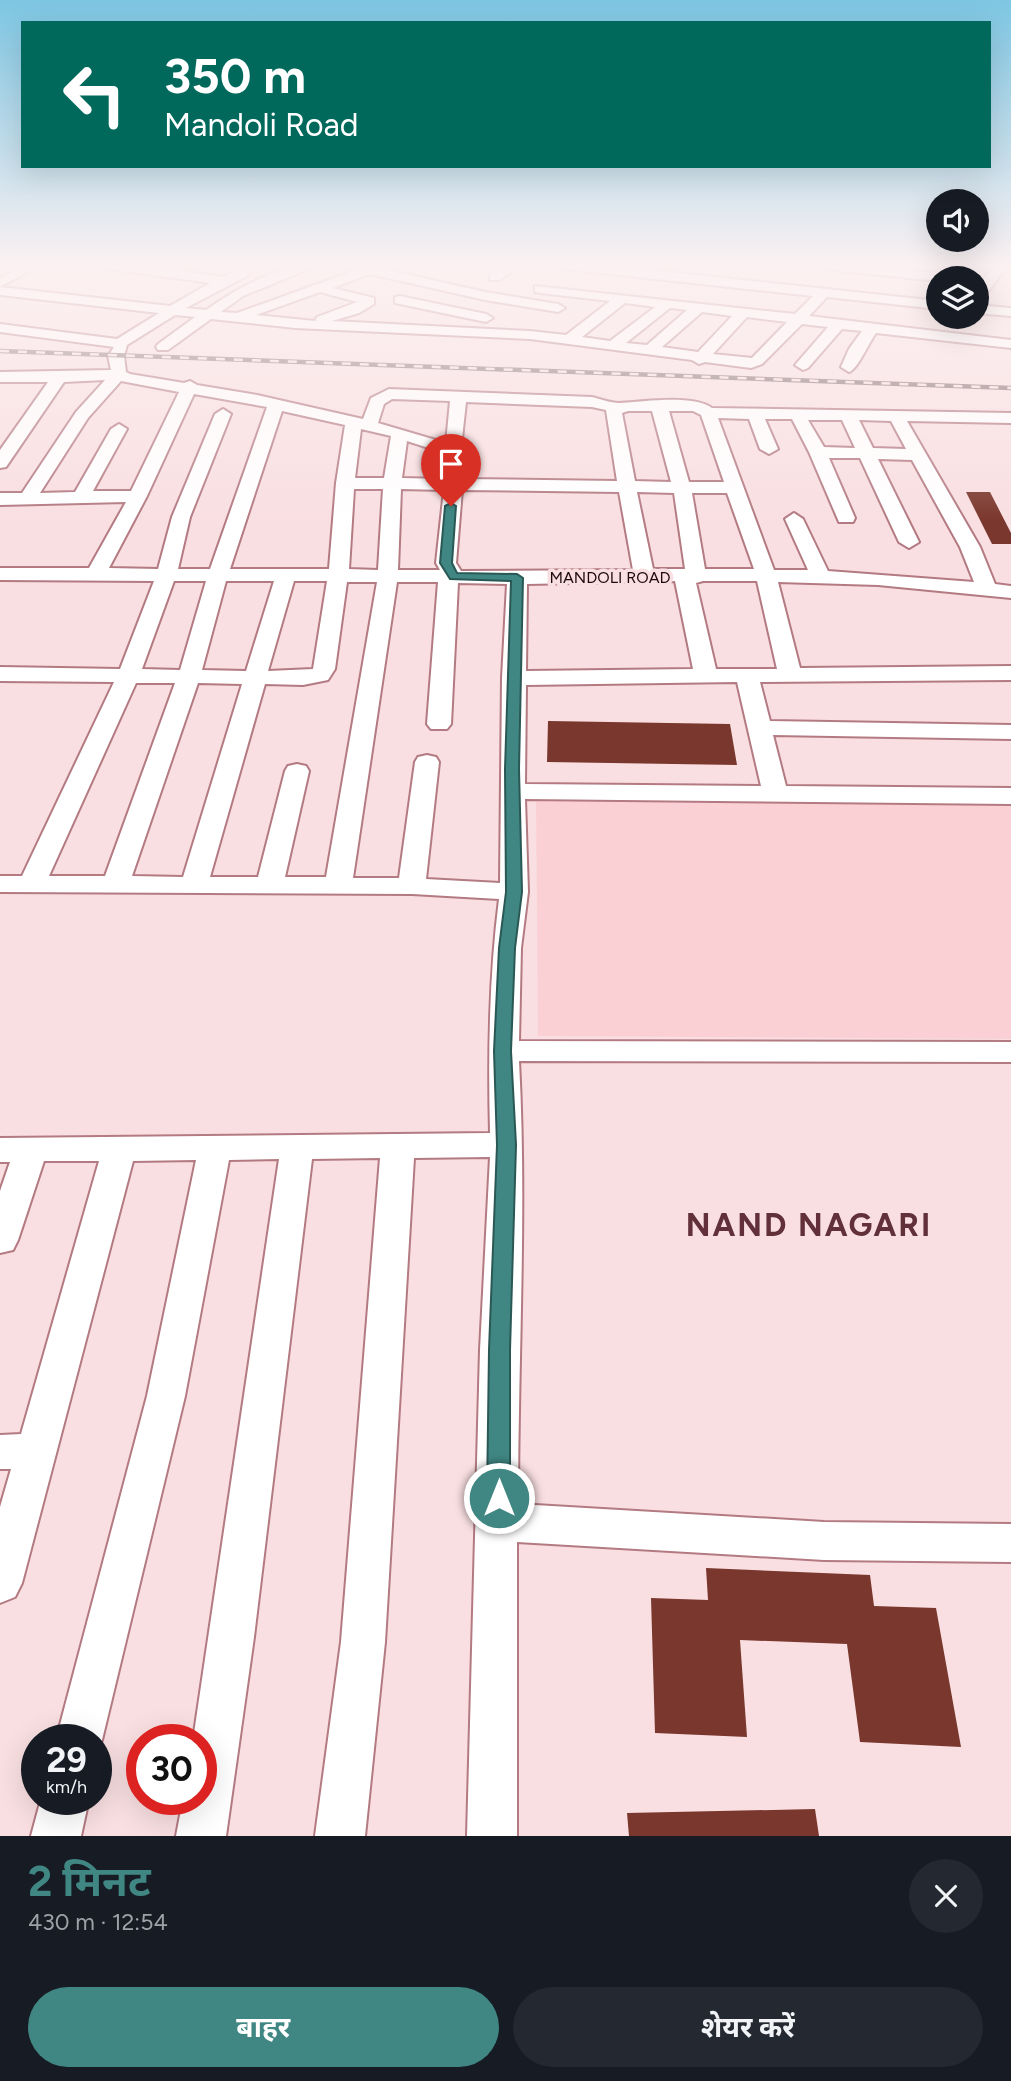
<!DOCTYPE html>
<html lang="hi">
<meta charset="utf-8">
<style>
body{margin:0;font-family:Figtree,"Noto Sans Devanagari",sans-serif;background:#242831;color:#f1f3f6;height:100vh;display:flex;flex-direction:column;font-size:26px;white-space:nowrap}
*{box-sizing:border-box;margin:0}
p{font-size:23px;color:#9ea1a6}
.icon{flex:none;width:38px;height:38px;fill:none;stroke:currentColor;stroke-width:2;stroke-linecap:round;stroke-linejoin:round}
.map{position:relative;height:1836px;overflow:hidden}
.details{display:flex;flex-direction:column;background:#171b24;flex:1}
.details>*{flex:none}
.hud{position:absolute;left:21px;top:21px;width:970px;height:147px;border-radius:0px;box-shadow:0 7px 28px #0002;background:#00695c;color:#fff;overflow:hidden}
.tools{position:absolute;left:926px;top:189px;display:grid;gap:14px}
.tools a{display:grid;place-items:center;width:63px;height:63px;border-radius:50%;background:#171b24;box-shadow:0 7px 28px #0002;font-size:35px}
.speed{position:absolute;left:21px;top:1724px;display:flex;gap:14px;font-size:35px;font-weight:700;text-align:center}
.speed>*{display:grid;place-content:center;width:91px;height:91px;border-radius:50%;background:#171b24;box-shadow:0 7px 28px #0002;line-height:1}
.speed small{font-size:18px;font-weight:400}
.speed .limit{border:10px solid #d22;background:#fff;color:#111}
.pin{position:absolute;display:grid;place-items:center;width:60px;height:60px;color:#fff;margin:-72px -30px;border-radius:50% 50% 50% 0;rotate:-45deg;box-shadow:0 0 7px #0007}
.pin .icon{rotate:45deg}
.me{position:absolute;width:77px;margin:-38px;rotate:0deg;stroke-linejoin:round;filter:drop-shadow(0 0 5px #0008)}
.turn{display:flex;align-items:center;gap:24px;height:147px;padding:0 28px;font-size:32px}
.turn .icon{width:91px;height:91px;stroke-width:2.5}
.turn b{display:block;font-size:49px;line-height:60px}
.round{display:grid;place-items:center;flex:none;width:74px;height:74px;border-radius:37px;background:#242831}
.overview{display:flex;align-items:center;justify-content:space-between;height:119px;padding:0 28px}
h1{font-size:42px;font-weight:700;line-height:52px;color:#408783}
.button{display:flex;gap:14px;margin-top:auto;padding:14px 28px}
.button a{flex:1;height:80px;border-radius:42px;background:#408783;color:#fff;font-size:28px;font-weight:700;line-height:80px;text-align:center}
.button a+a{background:#242831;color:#f1f3f6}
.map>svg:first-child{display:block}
</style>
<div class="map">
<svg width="1011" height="1836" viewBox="0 0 1011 1836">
<rect width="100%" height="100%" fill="#f9dfe1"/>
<polygon fill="#fbd0d5" points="536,799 1011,802 1011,1039 538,1036"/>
<g fill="#7a372d">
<polygon points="966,492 990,492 1011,533 1011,544 992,544"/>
<polygon points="548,721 730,724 737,765 547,762"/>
<polygon points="706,1568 870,1575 874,1606 936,1608 961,1747 860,1742 847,1644 740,1640 747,1737 655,1733 651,1598 708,1600"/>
<polygon points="815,1809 819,1836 629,1836 627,1813"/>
</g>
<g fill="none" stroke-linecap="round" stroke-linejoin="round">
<g stroke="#b37a82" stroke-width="4">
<g id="minor">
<path d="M25 264H42L0 287 170 306 210 283 102 268 96 264H133L223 277 239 269H249V275L186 308 206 310C238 287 281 264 321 264L243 296 221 312 237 313 373 264H393L384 269 485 292 558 304 565 308 558 312 485 300 370 274 333 288 374 298V304L359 313 332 321 530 331 566 335 610 301 540 293 535 292V286L795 314 813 296 554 268 548 264H594L938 301V309L827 297 809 316 1011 340V348L876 333C869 342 858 369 849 372L841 367 849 349 862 331 842 329 808 368 803 370 795 365 828 327 802 324 762 364 751 368 705 362 699 364 692 360 530 339 295 328 211 319 168 350H158L156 347 158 344 195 317 175 315 127 345 124 356 126 372 130 374 184 383 190 381 197 385 257 395 363 419 371 398 389 389 592 397C600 399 611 403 619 403 643 402 693 394 712 408L1011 413V423L907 421 980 547 995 584 1011 586V598L878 585 778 582 800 668 1011 666V680L760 682 770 721 1011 725V739L773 735 786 786 1011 788V804L525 799 528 892 521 948 519 1041 1011 1042V1062L519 1061C527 1209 518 1357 518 1504L824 1522 1011 1524V1562L824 1560 517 1542V1836H467L480 1350 490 1157 414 1158 385 1642 365 1836H315L341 1642 380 1158 312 1159 254 1637 226 1836H176L183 1799H201V1740H193L279 1159 229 1160 185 1396 102 1740 96 1755V1740H56L147 1396 196 1160 133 1161 22 1583 15 1597 0 1603V1507L11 1469H0V1435L21 1434 99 1161H44L18 1240 13 1250 0 1253V1191L10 1162H0V1138L490 1133C488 1055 489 977 499 899L412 894 0 892V876H22L114 682 0 681V667L120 669 154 581 0 580V568H89L126 502 0 505V493H22L76 412 105 380 64 382 6 467 0 468V450L48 382H0V372L111 370 108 356 114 347 0 332V324L117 339 159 313 0 295V278ZM320 292 357 302 317 317 315 321 256 315ZM625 303 655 307 610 341 582 337ZM670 308 687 310 647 345 626 343ZM702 312 732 316 698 352 662 347ZM747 317 787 322 752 358 713 354ZM121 381 179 392 131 491H93L127 429 119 424 111 429 75 492 40 493 88 418ZM194 394 267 407 210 569H178L190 517 231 414 223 409 215 414 172 517 158 569 109 568 147 496ZM392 399 450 401 446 443 378 423 384 404ZM466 402 592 407 606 410 617 481 463 479 464 464 460 457ZM282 411 345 425 336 483 329 569H230ZM628 411H652L671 482 635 481 622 413ZM669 411H693L701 415 724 482H689ZM718 418 749 419 760 449 769 454 778 449 765 419H792L809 452 839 522H853L855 518 829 458H860L899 542 909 548 919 542 878 459 912 460 960 547 974 582 828 571 803 519 794 513 785 519 808 570H774ZM808 420H842L855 448 824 447ZM859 420 891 421 906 449 873 448ZM361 429 391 436 384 478H355ZM407 441 441 452 446 464 445 479 402 478ZM354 489H383L378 570 349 569ZM401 489 444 490 436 563 440 570H398ZM462 490 619 492 633 570 461 571 456 563ZM637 492 674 493 685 569H653ZM692 493H727L754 569H705ZM174 581H206L180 670 142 669ZM226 581H274L246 671 202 670ZM294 581H327L313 669 268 671ZM675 581 693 669 526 671 527 584ZM703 581H757L777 669H716L696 583ZM347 582H377L326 877H285L309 771 306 766 297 764 288 766 285 771 258 877H210L265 684 303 685 328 680 335 669ZM397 582H438L427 724 431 729H447L451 724 458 583 507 584 502 678 500 883 426 879 439 762 436 757 427 755 418 757 415 762 399 878H353ZM737 682 761 786 525 784 526 685ZM136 683H175L105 876H49ZM198 683 242 684 183 877 132 876Z"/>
<polygon points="506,264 521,264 500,280 490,280 490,274"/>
<polygon points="807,264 853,264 943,274 950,278 938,278 938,281 813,268"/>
<polygon points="995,264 1008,264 981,302 976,303 976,289"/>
<polygon points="400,296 486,314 493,318 486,322 395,303 395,297"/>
<polygon points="976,305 1011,308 1011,316 976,313"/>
<polygon points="41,1799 89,1799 81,1836 31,1836"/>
</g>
</g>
<use href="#minor" fill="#fff" fill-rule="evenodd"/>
<g stroke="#7f696b" stroke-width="4.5">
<polyline id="rail" points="0,351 1011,388"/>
</g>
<use href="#rail" stroke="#f9dfe1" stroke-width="2.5" stroke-dasharray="9" stroke-linecap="butt"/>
</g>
<linearGradient id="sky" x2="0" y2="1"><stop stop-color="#7dc6e3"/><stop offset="0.51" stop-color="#fcf1f2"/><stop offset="1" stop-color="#fcf1f2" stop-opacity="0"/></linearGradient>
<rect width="1011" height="521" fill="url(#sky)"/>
<polygon fill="#408783" stroke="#2a5855" stroke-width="2" points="451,503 456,506 452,563 457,573 517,574 523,578 519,769 522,892 515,948 511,1051 516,1145 510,1350 510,1498 507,1505 499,1508 490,1505 487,1498 489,1350 497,1145 494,1051 499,948 506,892 505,769 511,581 450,579 440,563 445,506"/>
<g text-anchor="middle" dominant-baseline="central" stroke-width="7" stroke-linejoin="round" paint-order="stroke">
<g font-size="16" fill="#1e0a0d" stroke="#f9dfe1">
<text x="610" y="577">MANDOLI ROAD</text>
</g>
<g font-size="32" font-weight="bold" letter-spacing="2" fill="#613038" stroke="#f9dfe1">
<text x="809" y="1225">NAND NAGARI</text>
</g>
</g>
</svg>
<div class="tools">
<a><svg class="icon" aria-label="sound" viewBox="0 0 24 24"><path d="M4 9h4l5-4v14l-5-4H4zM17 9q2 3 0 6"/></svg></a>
<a><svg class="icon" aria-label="layers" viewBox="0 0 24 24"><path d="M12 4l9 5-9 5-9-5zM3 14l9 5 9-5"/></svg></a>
</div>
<div class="speed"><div>29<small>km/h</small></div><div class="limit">30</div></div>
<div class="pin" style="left:451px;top:506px;background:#d93025"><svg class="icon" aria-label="arrive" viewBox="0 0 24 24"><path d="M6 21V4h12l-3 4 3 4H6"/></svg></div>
<svg class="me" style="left:499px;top:1498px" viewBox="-20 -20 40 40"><circle r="17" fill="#408783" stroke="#fff" stroke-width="3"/><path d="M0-11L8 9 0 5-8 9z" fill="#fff"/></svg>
<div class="hud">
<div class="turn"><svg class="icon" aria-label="left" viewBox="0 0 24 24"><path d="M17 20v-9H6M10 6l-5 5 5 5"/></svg><div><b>350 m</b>Mandoli Road</div></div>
</div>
</div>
<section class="details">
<div class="overview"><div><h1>2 मिनट</h1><p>430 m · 12:54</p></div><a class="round"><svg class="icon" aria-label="close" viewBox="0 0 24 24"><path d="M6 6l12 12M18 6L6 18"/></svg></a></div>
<div class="button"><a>बाहर</a><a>शेयर करें</a></div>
</section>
